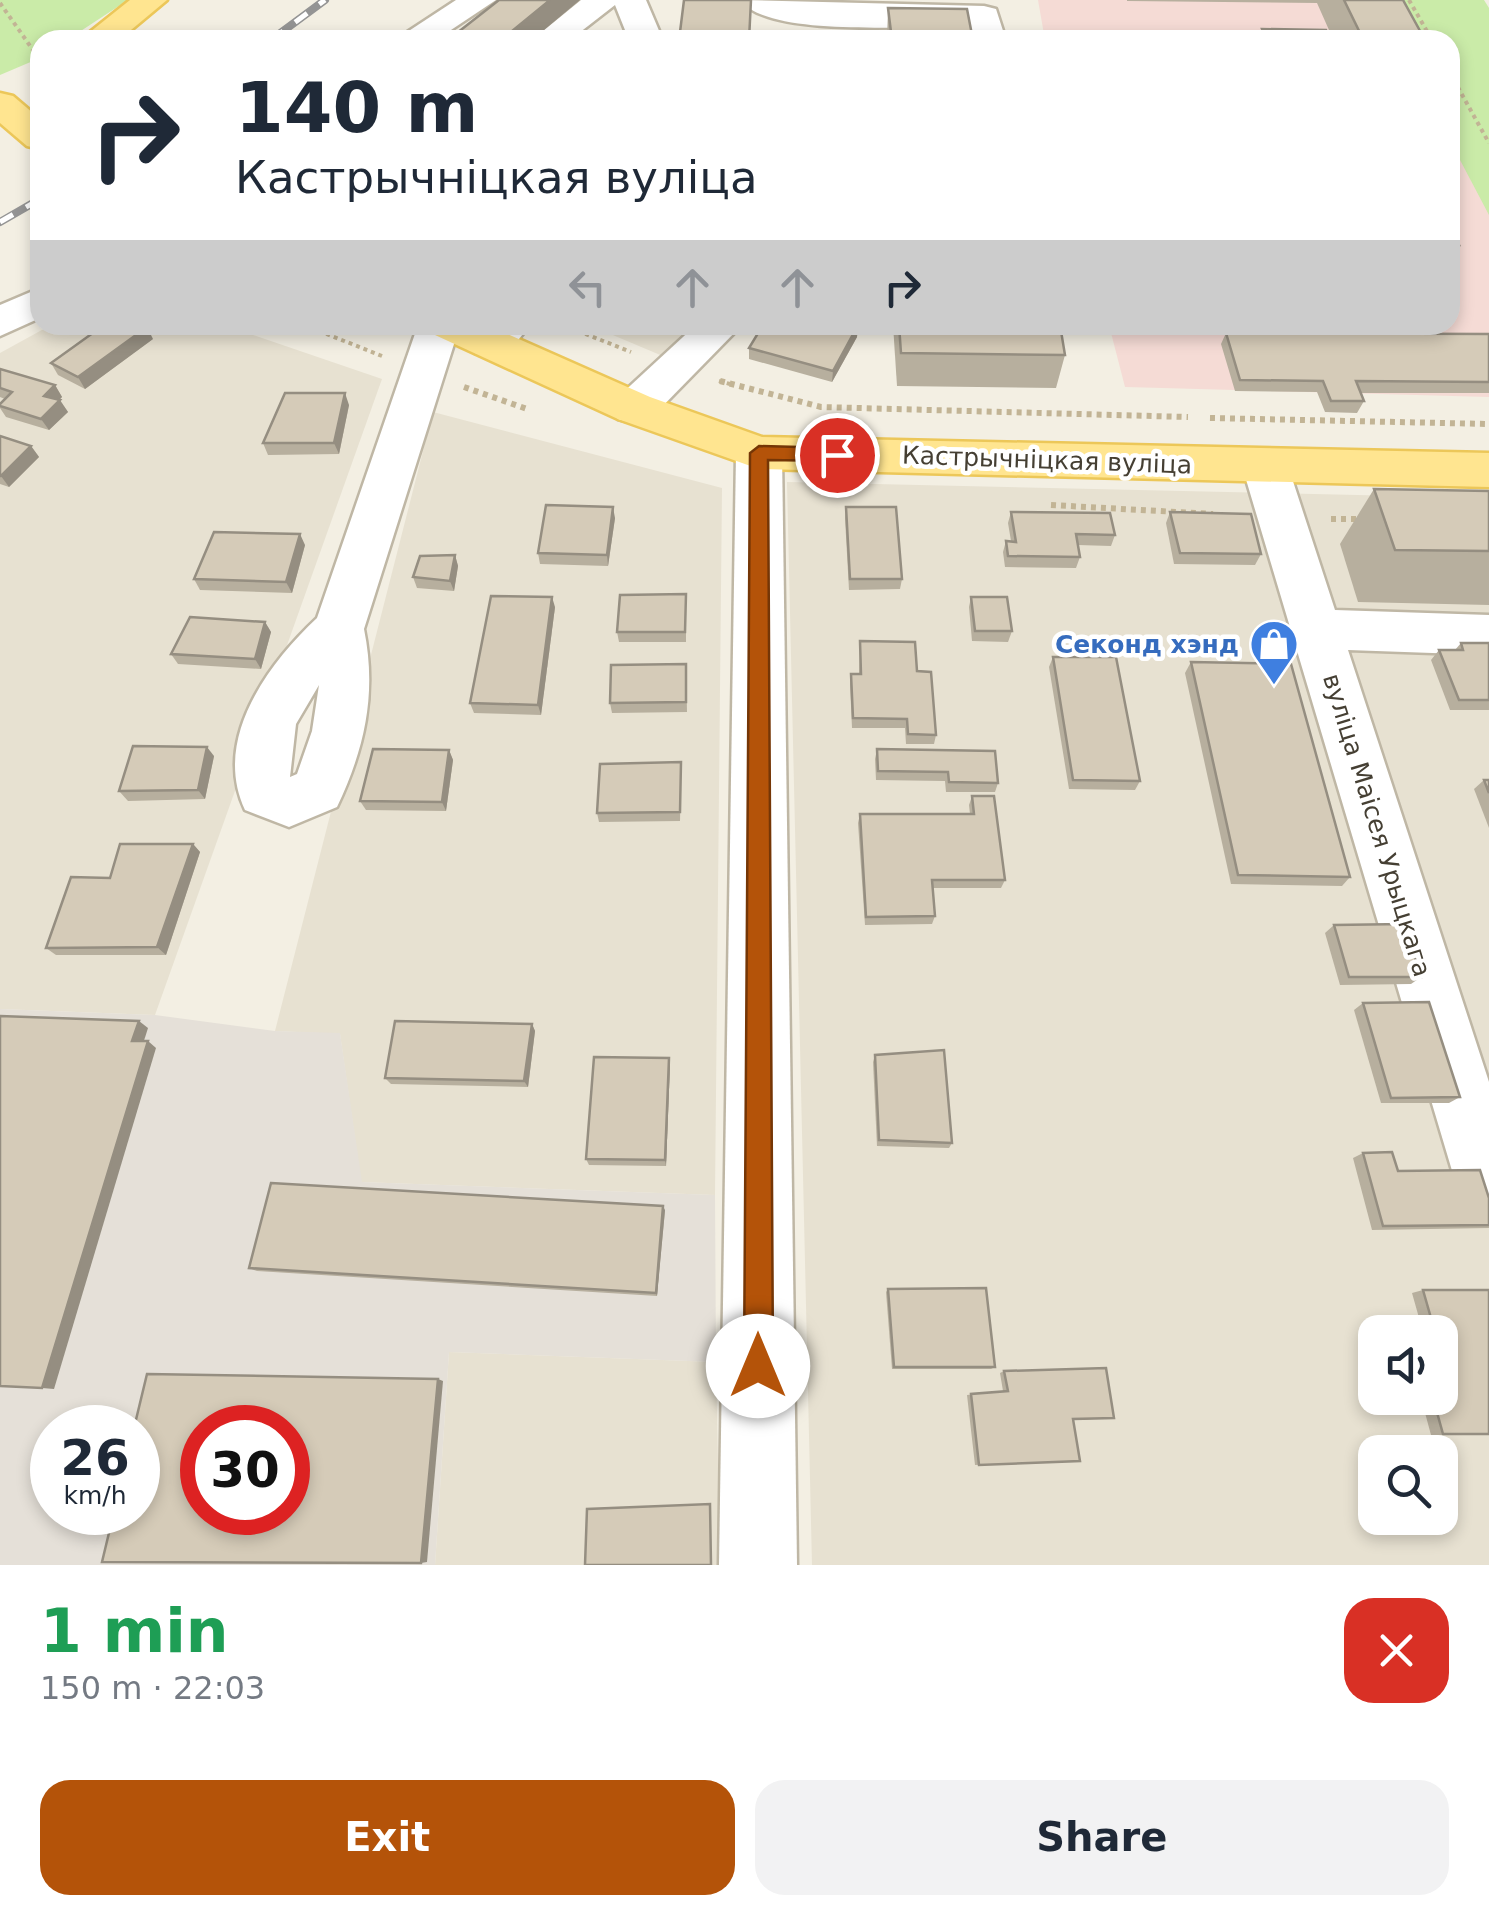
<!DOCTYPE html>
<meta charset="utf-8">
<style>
body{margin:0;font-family:"DejaVu Sans",sans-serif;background:#f2f2f3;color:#1f2937;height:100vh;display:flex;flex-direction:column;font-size:38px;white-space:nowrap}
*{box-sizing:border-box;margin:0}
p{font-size:32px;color:#747a83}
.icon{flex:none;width:55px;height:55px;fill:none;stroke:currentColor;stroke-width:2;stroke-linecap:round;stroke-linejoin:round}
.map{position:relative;height:1565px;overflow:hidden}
.side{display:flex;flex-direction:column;background:#fff;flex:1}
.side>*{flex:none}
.top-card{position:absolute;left:30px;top:30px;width:1430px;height:305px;border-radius:30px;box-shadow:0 5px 15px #0003;background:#fff;color:#1f2937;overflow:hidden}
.buttons{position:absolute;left:1358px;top:1315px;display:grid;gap:20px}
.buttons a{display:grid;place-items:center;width:100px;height:100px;border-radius:20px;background:#fff;box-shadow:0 5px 15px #0003;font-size:50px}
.speed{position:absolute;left:30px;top:1405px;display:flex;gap:20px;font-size:50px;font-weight:700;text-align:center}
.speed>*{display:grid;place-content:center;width:130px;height:130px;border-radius:50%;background:#fff;box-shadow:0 5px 15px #0003;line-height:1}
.speed small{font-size:25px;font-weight:400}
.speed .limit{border:15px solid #d22;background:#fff;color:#111}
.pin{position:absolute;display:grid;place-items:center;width:85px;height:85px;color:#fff;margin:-42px;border:5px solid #fff;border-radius:50%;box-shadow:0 2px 10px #0007}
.me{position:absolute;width:110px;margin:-55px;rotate:0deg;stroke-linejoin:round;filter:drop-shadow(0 0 8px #0008)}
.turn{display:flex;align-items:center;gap:35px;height:210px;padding:0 40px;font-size:45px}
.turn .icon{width:130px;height:130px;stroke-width:2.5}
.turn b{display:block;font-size:70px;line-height:85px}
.lanes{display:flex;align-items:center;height:95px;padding:0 40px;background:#0003;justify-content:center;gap:50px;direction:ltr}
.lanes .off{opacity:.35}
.round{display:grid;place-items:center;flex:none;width:105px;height:105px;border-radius:30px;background:#f2f2f3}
.overview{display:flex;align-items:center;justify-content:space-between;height:170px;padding:0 40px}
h1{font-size:60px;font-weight:600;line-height:75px;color:#1e9e55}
.primary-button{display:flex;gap:20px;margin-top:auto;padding:20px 40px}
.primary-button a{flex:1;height:115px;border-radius:30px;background:#b45309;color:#fff;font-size:40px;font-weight:600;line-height:115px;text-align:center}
.primary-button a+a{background:#f2f2f3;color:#1f2937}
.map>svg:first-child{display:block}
</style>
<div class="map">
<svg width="1489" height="1565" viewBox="0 0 1489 1565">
<rect width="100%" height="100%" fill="#f3efe3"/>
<g fill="#e7e1d1" fill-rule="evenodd">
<polygon points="51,325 224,325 382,379 155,1015 0,1009 0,353"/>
<polygon points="589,325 697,325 665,357"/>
<polygon points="433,412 722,488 715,1195 361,1182 340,1034 275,1031"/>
<path d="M787 482 1489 498V1565H812ZM1375 1332H1440V1398H1375ZM1375 1452H1440V1518H1375Z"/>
<polygon points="449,1352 716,1362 720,1565 435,1565"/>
</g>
<path fill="#e5e0d8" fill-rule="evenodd" d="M0 1009 155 1015 275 1031 340 1033 362 1182 715 1195 716 1362 449 1352 435 1565H0ZM52 1428H138V1512H52ZM202 1428H288V1512H202Z"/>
<g fill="#f5dbd5">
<polygon points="1038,0 1390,0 1411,40 1045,40"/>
<polygon points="1450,118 1489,198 1489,397 1125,387 1109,325 1450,325"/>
</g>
<g fill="#caeba8">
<polygon points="0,0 128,0 67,40 40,40 40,58 0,75"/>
<polygon points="1375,0 1484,0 1489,8 1489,215 1450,141 1450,40 1396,40"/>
</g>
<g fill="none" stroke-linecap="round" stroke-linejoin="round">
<g stroke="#bfb7a5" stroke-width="5">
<g id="minor">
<polygon points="456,0 496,0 436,40 395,40"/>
<polygon points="581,0 646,0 663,40 629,40 615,5 570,40 532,40"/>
<path d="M741 0 984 6 996 9 1006 40H972L969 26C922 25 767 39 741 0Z"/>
<polygon points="40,288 40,318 0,336 0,305"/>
<path d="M418 325H460L364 629C377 693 365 748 337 807L289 827 245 810C212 740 267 665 317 618ZM319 685 312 731 297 774 290 777 296 724Z"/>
<path d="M483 325H529C515 347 501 360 475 353L469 343Z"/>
<polygon points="696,325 742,325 650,419 634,423 618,419 612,408 618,397"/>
<polygon points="759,437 775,441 782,453 797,1565 719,1565 736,453 743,441"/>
<polygon points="1265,449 1281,454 1288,466 1335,610 1489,615 1489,655 1348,650 1489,1082 1489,1217 1466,1207 1456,1184 1242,466 1249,454"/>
</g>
</g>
<g stroke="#ecc759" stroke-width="5">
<g id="major">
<polygon points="130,0 167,0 119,40 80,40"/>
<polygon points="0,93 13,96 40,119 40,149 27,146 0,123"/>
<polygon points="429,325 487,325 650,397 762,437 1489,453 1489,487 759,469 618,419 435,335"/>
</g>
</g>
<g stroke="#c2b495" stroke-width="4" stroke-dasharray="4 4" stroke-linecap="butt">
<polyline points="1409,0 1432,40"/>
<polyline points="0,3 40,60"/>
<polyline points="1450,73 1489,143"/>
<polyline points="304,325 382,356"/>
<polyline points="563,325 631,352"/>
<polyline points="719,381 730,384"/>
</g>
<g stroke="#c2b495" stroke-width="6" stroke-dasharray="5 5" stroke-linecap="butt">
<polyline points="720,381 821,407 1188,417"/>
<polyline points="464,387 527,409"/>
<polyline points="1210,418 1489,424"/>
<polyline points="1051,505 1213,514"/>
<polyline points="1331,519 1363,519"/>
</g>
<use href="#minor" fill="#fff" fill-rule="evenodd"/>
<use href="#major" fill="#ffe590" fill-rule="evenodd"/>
<g stroke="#949494" stroke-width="8">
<g id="rail">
<polyline points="271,40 325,0"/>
<polyline points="0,222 40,199"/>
</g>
</g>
<use href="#rail" stroke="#fff" stroke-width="5" stroke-dasharray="15" stroke-linecap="butt"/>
</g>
<g fill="#b7af9e">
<polygon points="1127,0 1403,0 1425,40 1258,40 1262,29 1333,39 1317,3 1127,1"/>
<polygon points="888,8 973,40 887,40"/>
<polygon points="1450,227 1459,245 1452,257 1450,257"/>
<polygon points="629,325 665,325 655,335"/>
<polygon points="858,325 857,337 832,382 749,359 749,348"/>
<polygon points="893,325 1060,325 1065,355 1056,388 897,386"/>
<polygon points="1226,333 1489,334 1489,393 1361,393 1364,401 1357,413 1325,412 1317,392 1235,391 1221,344"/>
<polygon points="153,339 85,389 58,375 51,363"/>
<polygon points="0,369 55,385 62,397 59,400 68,412 49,430 6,417 0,408 0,404 5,399 0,397"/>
<polygon points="349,405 339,454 268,455 263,443"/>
<polygon points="0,436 31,446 39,457 9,487 0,484"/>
<polygon points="1374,489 1489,491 1489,605 1358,602 1340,544"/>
<polygon points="846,507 902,579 900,589 849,590 845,518"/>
<polygon points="1011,512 1115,535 1111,546 1078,545 1080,557 1076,568 1005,567 1003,552 1006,541 1011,541 1008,523"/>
<polygon points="1170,512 1261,554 1255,565 1174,564 1166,523"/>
<polygon points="615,518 608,566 540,564 538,553"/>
<polygon points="305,545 292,593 200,590 194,579"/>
<polygon points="455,555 458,566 454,591 417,588 413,577"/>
<polygon points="971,597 1012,631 1008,642 972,641 969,607"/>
<polygon points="686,605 686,642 619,642 617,632"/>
<polygon points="555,607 541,715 474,713 470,703"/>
<polygon points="265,622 271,632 261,669 178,664 171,654"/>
<polygon points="860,641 917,671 936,735 934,744 906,744 905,728 852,728 850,684 851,674 859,674"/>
<polygon points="1461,643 1489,643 1489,710 1450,710 1431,660 1439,650 1455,650"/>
<polygon points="1053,657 1140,781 1135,790 1069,789 1049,667"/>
<polygon points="1191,662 1350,877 1342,886 1231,884 1185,673"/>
<polygon points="686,664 687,712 612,713 610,703"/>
<polygon points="877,749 998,783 995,792 946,792 945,781 876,780 875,759"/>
<polygon points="449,750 453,760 446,811 366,810 360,801"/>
<polygon points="214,756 205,799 128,801 119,791"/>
<polygon points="681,772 680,821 599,822 597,813"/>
<polygon points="1484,780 1489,780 1489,828 1474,789"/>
<polygon points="972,796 1005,880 1001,888 933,888 935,916 932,924 865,925 858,823 860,814 970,814 969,805"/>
<polygon points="193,844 200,852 166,955 56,955 46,948"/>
<polygon points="1334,925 1421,977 1411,984 1340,985 1325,933"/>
<polygon points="1363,1003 1460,1097 1449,1103 1381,1103 1354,1010"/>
<polygon points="532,1024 535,1031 528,1087 391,1084 385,1078"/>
<polygon points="875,1055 952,1143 949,1148 877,1146 873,1062"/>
<polygon points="669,1058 670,1064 666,1166 589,1165 586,1159"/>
<polygon points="1363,1153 1398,1171 1489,1198 1489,1228 1372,1230 1353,1158"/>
<polygon points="665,1210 657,1296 257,1271 249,1268"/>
<polygon points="888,1289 995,1367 991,1369 892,1369 886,1292"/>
<polygon points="1423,1290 1489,1290 1489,1435 1431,1435 1421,1398 1440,1398 1440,1332 1423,1332 1412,1293"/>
<polygon points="1004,1371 1114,1418 1073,1420 1080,1461 975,1465 967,1395 1003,1391 1000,1373"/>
</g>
<g fill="#958e81">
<polygon points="550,0 580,0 532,40 501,40"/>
<polygon points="654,325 665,325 655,335"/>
<polygon points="858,325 857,337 832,382 833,371"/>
<polygon points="147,327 153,339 85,389 78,377"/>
<polygon points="55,385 62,397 52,407 44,396"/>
<polygon points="345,393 349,405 339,454 334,443"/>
<polygon points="60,400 68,412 49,430 41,419"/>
<polygon points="31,446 39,457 9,487 1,476"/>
<polygon points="613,507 615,518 608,566 607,555"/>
<polygon points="300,534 305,545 292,593 286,582"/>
<polygon points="455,555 458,566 454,591 450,581"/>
<polygon points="552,597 555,607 541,715 538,705"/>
<polygon points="265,622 271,632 261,669 255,659"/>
<polygon points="207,747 214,756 205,799 198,790"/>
<polygon points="449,750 453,760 446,811 442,802"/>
<polygon points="193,844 200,852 166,955 157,947"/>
<polygon points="139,1021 148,1028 142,1047 132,1041"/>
<polygon points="532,1024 535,1031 528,1087 524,1081"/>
<polygon points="148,1041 156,1048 54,1389 42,1388"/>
<polygon points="669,1058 670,1064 666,1166 665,1160"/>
<polygon points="663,1206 665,1210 657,1296 656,1293"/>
<polygon points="438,1379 443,1381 427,1562 421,1563"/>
</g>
<g fill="#d5cbb8" stroke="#958e81" stroke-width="2.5" fill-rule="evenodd">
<polygon points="499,0 550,0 501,40 448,40"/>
<polygon points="684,0 751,0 749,40 679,40"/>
<polygon points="1344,0 1403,0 1425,40 1266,40 1262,29 1326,30 1330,39 1363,39"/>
<polygon points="888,8 967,9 973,40 892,40"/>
<polygon points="1450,227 1459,245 1450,245"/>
<polygon points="104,325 142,325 147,327 78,377 51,363"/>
<polygon points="763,325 858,325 833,371 749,348"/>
<polygon points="899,325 1060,325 1065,355 901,353"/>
<polygon points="1226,333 1489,334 1489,382 1356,381 1364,401 1331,401 1323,381 1240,380"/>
<polygon points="0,369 55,385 44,396 60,400 41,419 0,406 0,404 12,392 0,388"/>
<polygon points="285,393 345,393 334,443 263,443"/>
<polygon points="0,436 31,446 1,476 0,476"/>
<polygon points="1374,489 1489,491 1489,551 1395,550"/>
<polygon points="546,505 613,507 607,555 538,553"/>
<polygon points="846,507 896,507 902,579 850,579"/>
<polygon points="1011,512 1110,513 1115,535 1076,534 1080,557 1008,556 1006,541 1016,542"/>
<polygon points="1170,512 1251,514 1261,554 1180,553"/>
<polygon points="214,532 300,534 286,582 194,579"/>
<polygon points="455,555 450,581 413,577 420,556"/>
<polygon points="686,594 685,632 617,632 620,595"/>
<polygon points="491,596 552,597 538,705 470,703"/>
<polygon points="971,597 1007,597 1012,631 975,631"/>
<polygon points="190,617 265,622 255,659 171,654"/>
<polygon points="860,641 915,642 917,671 931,672 936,735 908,734 907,719 853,718 851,674 861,674"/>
<polygon points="1461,643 1489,643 1489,700 1459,700 1439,650 1463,650"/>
<polygon points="1053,657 1116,657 1140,781 1073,780"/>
<polygon points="1191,662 1291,664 1350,877 1238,875"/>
<polygon points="686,664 686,702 610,703 611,665"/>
<polygon points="133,746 207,747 198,790 119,791"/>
<polygon points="373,749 449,750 442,802 360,801"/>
<polygon points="877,749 995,751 998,783 949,782 948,772 878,771"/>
<polygon points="681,762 680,812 597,813 600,764"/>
<polygon points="1484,780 1489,780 1489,793"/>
<polygon points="972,796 994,796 1005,880 932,880 935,916 866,917 860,814 974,814"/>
<polygon points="120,844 193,844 157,947 46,948 71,877 110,878"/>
<polygon points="1404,924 1421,977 1349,977 1334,925"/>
<polygon points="1429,1002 1460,1097 1391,1098 1363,1003"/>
<polygon points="0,1016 139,1021 132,1041 148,1041 42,1388 0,1386"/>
<polygon points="395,1021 532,1024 524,1081 385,1078"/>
<polygon points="944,1050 952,1143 879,1140 875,1055"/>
<polygon points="594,1057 669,1058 665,1160 586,1159"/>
<polygon points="1392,1152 1398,1171 1480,1170 1489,1198 1489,1225 1383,1226 1363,1153"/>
<polygon points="271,1183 663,1206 656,1293 249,1268"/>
<polygon points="986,1288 995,1367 894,1367 888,1289"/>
<polygon points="1423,1290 1489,1290 1489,1434 1443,1434 1433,1398 1440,1398 1440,1356 1442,1356 1440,1349 1440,1332 1435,1332"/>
<polygon points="1106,1368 1114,1418 1073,1419 1080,1461 979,1465 971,1394 1008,1391 1004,1371"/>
<path d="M147 1374 438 1379 421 1563 102 1562 114 1512H138V1428H134ZM202 1428H288V1512H202Z"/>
<polygon points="710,1504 711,1565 585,1565 587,1509"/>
</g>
<polygon fill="#b45309" stroke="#753606" stroke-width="2.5" points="759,446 837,448 846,455 837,461 768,460 773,1366 769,1376 758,1381 748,1376 744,1366 750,453"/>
<defs>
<g id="shop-pin" transform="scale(2.5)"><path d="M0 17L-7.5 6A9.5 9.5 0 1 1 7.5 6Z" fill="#3f7fe0" stroke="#fff"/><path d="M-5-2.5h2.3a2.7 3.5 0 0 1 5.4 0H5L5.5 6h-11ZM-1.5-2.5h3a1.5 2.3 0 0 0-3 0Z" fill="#fff"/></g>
</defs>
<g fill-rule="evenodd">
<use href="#shop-pin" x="1274" y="644"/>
</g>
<g text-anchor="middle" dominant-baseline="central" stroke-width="9" stroke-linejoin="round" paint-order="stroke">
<g font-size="25" fill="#453f33" stroke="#fff">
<text transform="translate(1047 460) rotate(2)">Кастрычніцкая вуліца</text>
<text transform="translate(1377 825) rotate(73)">вуліца Маісея Урыцкага</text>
</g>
<g font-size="25" font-weight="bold" fill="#366cbe" stroke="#fff" text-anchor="end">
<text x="1239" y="644">Секонд хэнд</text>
</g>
</g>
</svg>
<div class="buttons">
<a><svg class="icon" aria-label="sound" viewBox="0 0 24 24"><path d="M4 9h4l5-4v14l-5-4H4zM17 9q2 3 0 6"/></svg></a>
<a><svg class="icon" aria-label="search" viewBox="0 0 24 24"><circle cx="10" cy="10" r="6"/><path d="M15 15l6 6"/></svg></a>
</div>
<div class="speed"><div>26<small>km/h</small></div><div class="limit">30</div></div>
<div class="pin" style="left:837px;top:455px;background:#d93025"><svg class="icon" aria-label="arrive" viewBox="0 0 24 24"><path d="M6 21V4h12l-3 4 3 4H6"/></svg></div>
<svg class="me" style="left:758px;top:1366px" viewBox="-20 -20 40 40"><circle r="19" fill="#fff"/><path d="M0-13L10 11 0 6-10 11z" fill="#b45309"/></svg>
<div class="top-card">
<div class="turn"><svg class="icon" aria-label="right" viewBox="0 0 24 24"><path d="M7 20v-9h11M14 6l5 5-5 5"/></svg><div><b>140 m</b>Кастрычніцкая вуліца</div></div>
<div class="lanes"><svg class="icon off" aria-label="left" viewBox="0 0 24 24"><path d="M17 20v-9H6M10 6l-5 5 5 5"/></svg><svg class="icon off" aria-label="ahead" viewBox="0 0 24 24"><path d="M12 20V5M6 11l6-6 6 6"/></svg><svg class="icon off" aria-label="ahead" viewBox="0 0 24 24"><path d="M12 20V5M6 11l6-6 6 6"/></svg><svg class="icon" aria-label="right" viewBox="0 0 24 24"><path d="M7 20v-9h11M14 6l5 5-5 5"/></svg></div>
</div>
</div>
<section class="side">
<div class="overview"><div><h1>1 min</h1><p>150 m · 22:03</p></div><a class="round" style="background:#d93025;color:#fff"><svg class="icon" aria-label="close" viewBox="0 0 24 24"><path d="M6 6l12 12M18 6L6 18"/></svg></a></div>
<div class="primary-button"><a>Exit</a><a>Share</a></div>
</section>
